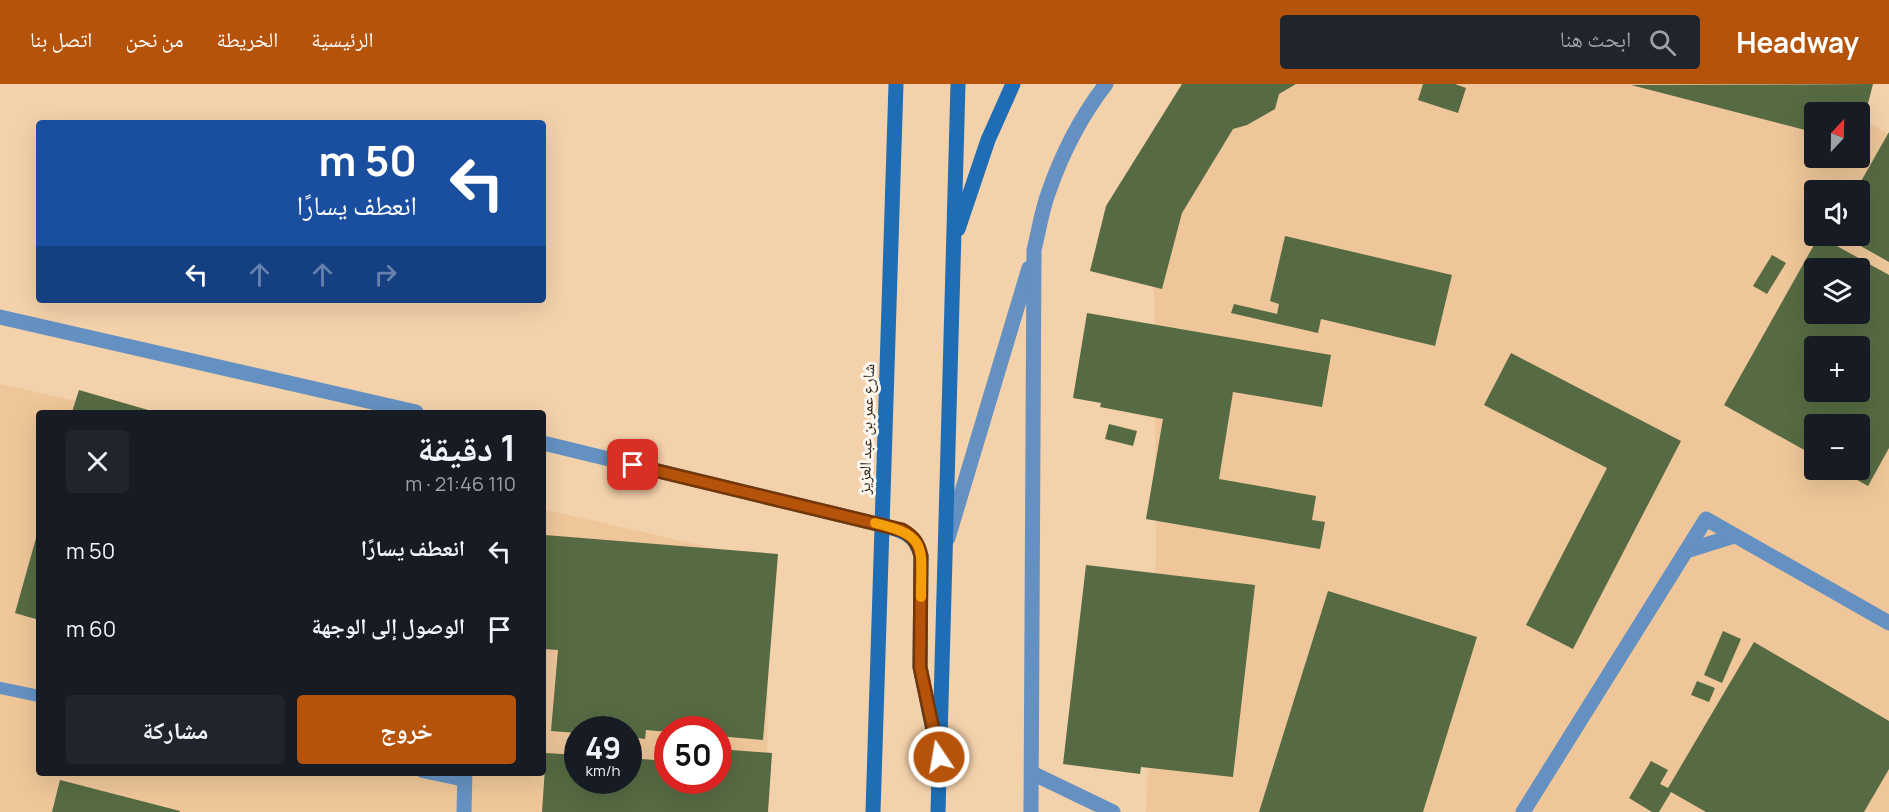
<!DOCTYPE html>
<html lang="ar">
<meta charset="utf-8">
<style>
body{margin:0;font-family:Manrope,"Noto Naskh Arabic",sans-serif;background:#20242c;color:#f1f3f6;direction:rtl;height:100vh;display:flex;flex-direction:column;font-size:22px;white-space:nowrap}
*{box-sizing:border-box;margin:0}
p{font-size:20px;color:#9ea1a6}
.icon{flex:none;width:33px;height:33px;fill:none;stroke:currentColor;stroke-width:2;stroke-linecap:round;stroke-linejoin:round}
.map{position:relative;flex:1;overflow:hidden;direction:ltr}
.drawer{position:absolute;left:36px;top:326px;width:510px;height:366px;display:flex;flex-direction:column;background:#171b24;border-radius:6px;box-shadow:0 6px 24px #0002;direction:rtl}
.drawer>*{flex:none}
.top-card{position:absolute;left:36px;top:36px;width:510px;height:183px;border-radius:6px;box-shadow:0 6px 24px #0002;direction:rtl;background:#1a4fa0;color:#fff;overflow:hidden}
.needle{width:39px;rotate:22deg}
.buttons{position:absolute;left:1804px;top:18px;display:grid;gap:12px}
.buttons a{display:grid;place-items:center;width:66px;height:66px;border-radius:6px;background:#171b24;box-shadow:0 6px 24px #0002;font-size:30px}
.speed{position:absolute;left:564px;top:632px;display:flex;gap:12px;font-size:30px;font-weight:700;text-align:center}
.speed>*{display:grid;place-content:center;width:78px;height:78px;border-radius:50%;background:#171b24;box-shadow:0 6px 24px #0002;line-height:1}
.speed small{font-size:15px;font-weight:400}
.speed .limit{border:9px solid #d22;background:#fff;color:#111}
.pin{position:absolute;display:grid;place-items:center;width:51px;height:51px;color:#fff;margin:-26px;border-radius:12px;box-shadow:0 3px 9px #0006}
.me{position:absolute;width:66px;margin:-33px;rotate:348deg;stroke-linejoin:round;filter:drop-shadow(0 0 4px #0008)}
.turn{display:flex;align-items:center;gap:21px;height:126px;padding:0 30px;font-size:27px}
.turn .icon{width:78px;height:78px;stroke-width:2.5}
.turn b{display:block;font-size:42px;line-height:51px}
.lanes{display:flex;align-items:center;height:57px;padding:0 30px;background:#0003;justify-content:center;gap:30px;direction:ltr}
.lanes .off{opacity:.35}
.round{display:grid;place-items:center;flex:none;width:63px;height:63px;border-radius:6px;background:#20242c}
.overview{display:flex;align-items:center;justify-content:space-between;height:102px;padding:0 30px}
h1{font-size:36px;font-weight:700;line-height:45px}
.action{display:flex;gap:12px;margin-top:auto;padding:12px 30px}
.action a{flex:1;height:69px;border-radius:6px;background:#b45309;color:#fff;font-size:24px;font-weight:700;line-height:69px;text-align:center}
.action a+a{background:#20242c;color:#f1f3f6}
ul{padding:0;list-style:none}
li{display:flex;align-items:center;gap:18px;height:78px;padding:0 30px}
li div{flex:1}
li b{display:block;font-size:22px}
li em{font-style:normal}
header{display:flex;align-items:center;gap:36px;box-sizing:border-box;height:84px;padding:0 30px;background:#b45309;color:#fff}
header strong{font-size:28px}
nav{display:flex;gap:33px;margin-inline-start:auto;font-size:21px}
.search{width:420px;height:54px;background:#20242c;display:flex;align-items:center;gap:15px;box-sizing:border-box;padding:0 21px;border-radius:6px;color:#9ea1a6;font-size:22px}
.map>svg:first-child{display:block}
</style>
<header>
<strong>Headway</strong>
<div class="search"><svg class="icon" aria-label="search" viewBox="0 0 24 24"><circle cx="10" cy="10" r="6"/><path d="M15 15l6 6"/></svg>ابحث هنا</div>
<nav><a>الرئيسية</a><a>الخريطة</a><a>من نحن</a><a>اتصل بنا</a></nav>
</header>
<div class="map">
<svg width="1889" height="728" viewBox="0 0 1889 728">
<rect width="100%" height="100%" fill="#f3d1aa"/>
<g fill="#eec699" fill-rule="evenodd">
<path d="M1235 0H1798L1849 28H1815V74H1860V34L1889 50V728H1146L1156 467 1154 158ZM1815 106H1860V152H1815ZM1815 184H1860V230H1815ZM1815 262H1860V308H1815ZM1815 340H1860V386H1815Z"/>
<path d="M0 300 124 328H39V688H543V425L768 477 767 728H0ZM578 645H628V696H578ZM668 645H718V696H668Z"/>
</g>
<g fill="#566b43" fill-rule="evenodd">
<polygon points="1182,0 1296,0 1279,10 1275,25 1247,41 1233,45 1182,129 1162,205 1090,187 1106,122"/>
<polygon points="1423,0 1455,0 1466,4 1458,29 1418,16"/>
<polygon points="1873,0 1864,35 1860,36 1860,28 1815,28 1813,48 1631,1"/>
<polygon points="1889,48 1889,178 1843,152 1860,152 1860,106 1856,106"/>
<polygon points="1285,152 1452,191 1435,262 1321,235 1318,249 1231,229 1234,220 1277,230 1279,220 1270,217"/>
<path d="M1819 152 1889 191V364L1868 402 1839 386H1860V340H1815V372L1724 321ZM1815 184H1860V230H1815ZM1815 262H1860V308H1815Z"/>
<polygon points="1772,171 1786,179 1767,210 1753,202"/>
<polygon points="1087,229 1331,271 1322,323 1233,308 1219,395 1316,412 1312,436 1325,438 1320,465 1146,435 1163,335 1100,323 1101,319 1073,314"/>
<polygon points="1511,269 1681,357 1573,565 1526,541 1607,384 1484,321"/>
<polygon points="79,306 155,328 72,328"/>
<polygon points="1109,340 1137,347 1133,362 1105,355"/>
<polygon points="38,447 39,447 39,536 15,529"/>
<polygon points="545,451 778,470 763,656 718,652 718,645 668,645 668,648 646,646 645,655 628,653 628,645 578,645 578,649 551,647 558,566 543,565"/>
<polygon points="1086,481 1255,501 1233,693 1141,683 1140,690 1063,680"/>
<polygon points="1328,507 1477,553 1423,728 1259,728"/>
<polygon points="1723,547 1741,555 1722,599 1704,591"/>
<polygon points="1754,558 1889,637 1889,685 1864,728 1706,728 1671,708 1659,728 1652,728 1629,714 1651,677 1668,686 1660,700 1668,704"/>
<polygon points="1697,597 1715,604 1709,618 1691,611"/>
<polygon points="718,665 772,669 768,728 542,728 546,669 578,671 578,696 628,696 628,674 668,677 668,696 718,696"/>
<polygon points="60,696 180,727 180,728 52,728"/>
</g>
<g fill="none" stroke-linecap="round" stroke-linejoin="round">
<g stroke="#6491c2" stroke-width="12">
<polyline points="0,604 39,612"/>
<polyline points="422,688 465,697"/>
</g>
<g stroke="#6491c2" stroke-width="15">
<polyline points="0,233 416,328"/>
<polyline points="543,359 881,441"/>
<polyline points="948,454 1029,184"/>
<polyline points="1686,467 1734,452"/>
<polyline points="1032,689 1113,728"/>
<polyline points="464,728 465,688"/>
<path d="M1031 728 1034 166C1039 146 1042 125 1049 107 1062 70 1082 31 1106 0"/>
<polyline points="1523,728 1706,435 1889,539"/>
</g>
<g stroke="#1f6db4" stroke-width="15">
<polyline points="958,145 988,56 1013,0"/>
<path d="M881 441C902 446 916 450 921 472L920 583 933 646"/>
<polyline points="873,728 896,0"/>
<polyline points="938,728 958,0"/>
</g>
</g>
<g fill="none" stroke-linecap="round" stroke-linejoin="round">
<g stroke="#753606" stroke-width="15">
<path id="route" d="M633 381 902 446C914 453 918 459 921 472L920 583 939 673"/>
</g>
<use href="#route" stroke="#b45309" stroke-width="10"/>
<path stroke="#f59e0b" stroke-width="10" d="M875 439C929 452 921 463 921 513"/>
</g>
<g text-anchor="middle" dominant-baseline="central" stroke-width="6" stroke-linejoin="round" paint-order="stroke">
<g font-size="16" fill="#332617" stroke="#fef7ef">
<text transform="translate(866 345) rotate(-88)">شارع عمر بن عبد العزيز</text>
</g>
</g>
</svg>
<div class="buttons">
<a><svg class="needle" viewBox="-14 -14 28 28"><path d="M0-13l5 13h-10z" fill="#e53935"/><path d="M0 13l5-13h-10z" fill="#9ea1a6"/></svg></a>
<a><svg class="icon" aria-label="sound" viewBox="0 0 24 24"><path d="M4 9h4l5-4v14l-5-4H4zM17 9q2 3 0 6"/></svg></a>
<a><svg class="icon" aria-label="layers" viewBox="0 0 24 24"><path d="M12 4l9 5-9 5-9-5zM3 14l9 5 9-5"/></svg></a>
<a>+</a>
<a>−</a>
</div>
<div class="speed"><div>49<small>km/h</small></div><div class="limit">50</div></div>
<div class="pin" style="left:633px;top:381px;background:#d93025"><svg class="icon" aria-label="arrive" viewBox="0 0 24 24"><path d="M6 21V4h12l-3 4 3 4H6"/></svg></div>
<svg class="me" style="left:939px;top:673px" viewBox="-20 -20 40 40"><circle r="17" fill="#b45309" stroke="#fff" stroke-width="3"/><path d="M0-11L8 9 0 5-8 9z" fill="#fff"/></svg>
<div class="top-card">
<div class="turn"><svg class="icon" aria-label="left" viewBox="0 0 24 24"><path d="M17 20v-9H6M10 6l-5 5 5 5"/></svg><div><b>50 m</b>انعطف يسارًا</div></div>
<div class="lanes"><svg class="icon" aria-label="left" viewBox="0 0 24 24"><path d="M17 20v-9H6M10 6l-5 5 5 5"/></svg><svg class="icon off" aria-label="ahead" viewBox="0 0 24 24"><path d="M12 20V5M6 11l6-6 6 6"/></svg><svg class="icon off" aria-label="ahead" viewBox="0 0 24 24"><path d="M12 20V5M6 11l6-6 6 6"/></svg><svg class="icon off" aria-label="right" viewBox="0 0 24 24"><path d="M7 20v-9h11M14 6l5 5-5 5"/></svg></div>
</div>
<section class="drawer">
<div class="overview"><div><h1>1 دقيقة</h1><p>110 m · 21:46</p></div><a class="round"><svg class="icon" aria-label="close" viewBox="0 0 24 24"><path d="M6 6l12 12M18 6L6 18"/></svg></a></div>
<ul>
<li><svg class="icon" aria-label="left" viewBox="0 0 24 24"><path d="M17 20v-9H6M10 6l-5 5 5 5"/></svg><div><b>انعطف يسارًا</b></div><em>50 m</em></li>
<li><svg class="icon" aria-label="arrive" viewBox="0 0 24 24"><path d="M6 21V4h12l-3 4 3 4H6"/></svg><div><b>الوصول إلى الوجهة</b></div><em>60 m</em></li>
</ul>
<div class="action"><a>خروج</a><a>مشاركة</a></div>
</section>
</div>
